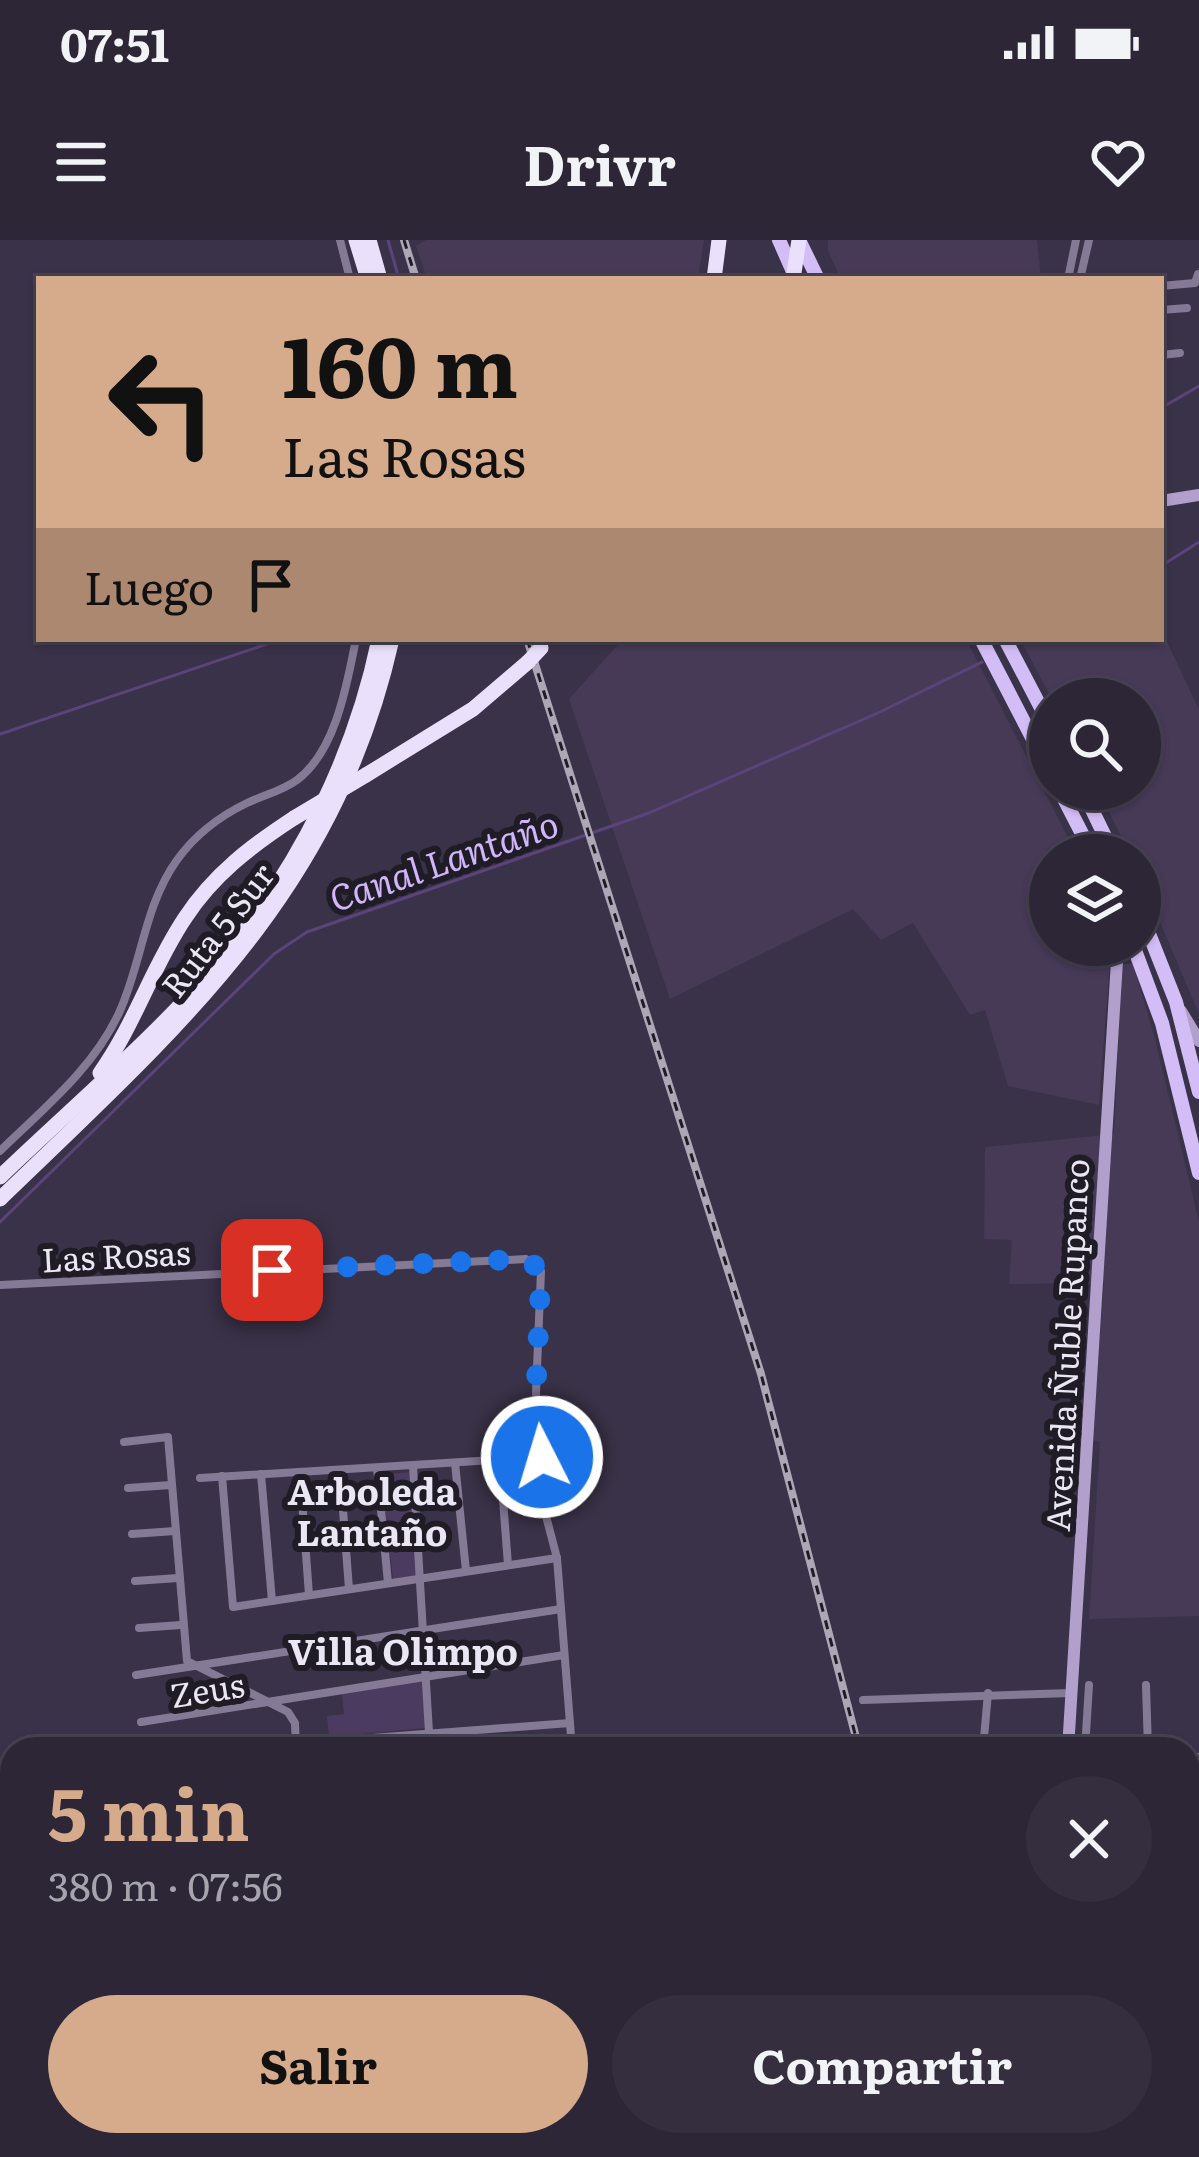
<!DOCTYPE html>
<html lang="es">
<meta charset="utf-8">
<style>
body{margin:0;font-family:Literata,serif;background:#342e3e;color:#f1f3f6;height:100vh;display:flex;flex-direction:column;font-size:45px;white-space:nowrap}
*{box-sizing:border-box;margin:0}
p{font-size:39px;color:#a6a5ad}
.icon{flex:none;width:66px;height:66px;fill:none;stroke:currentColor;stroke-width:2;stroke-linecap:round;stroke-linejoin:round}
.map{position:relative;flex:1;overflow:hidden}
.panel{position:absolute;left:0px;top:1497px;width:1200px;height:420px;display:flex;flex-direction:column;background:#2c2636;border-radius:36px 36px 0 0;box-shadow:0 3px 9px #0004,0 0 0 3px #484351}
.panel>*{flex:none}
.hud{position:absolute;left:36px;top:36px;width:1128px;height:366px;border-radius:0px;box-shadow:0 3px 9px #0004,0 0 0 3px #484351;background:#d6ab8b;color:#111;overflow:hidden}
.tools{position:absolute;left:1029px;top:438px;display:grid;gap:24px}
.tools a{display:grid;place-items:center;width:132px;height:132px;border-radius:50%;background:#2c2636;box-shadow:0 3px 9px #0004,0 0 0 3px #484351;font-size:60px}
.pin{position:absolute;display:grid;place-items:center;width:102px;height:102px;color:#fff;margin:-51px;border-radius:24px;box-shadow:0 6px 18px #0006}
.me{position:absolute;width:132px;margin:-66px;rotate:355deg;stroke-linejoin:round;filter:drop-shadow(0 0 9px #0008)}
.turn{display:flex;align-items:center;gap:42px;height:252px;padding:0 48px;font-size:54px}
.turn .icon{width:156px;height:156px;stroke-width:2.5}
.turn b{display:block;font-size:84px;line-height:102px}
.then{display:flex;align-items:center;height:114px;padding:0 48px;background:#0003;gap:24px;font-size:45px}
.round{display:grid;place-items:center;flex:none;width:126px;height:126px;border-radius:63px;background:#342e3e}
.headline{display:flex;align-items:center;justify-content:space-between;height:204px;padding:0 48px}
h1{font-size:72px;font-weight:700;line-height:90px;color:#d6ab8b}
.action{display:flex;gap:24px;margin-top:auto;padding:24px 48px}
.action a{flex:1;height:138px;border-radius:72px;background:#d6ab8b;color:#111;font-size:48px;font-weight:700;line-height:138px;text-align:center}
.action a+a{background:#342e3e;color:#f1f3f6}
.status{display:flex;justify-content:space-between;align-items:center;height:84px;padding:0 60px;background:#2c2636;direction:ltr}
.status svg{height:33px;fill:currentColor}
header{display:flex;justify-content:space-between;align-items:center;height:156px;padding:0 48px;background:#2c2636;font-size:54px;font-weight:700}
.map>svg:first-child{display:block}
</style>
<div class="status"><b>07:51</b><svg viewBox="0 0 49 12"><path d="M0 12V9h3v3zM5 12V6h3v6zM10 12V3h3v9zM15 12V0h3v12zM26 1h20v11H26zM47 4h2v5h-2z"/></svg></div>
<header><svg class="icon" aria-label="menu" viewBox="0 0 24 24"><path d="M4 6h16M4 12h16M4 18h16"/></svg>Drivr<svg class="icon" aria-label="heart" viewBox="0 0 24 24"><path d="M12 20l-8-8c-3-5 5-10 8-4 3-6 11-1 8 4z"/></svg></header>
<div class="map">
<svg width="1199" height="1917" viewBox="0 0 1199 1917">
<rect width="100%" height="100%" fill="#3a3248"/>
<g fill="#463a57">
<polygon points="426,0 704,0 698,39 427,39 416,6"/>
<polygon points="828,0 1037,0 1041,39 841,39 828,11"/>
<polygon points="1161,389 1199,470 1199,774 1140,635 1140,615 1130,615 1098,549 1140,549 1140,459 1052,459 1020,399 1161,399"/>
<polygon points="623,399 966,399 1077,615 1050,615 1050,705 1111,705 1099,865 1008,846 985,770 970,775 913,683 881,700 853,669 670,759 569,459"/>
<polygon points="1122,724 1133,724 1155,799 1199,982 1199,1376 1089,1379 1100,1202 1092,1200 1104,1043 1009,1044 1012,1000 984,999 985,907 1114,894"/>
<polygon points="1199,1635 1199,1790 1195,1791 1188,1858 1188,1637"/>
<polygon points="1057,1905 1184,1905 1183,1917 1056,1917"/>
</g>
<g fill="#4b3b61">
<polygon points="410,1232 420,1335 393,1339 381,1235"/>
<polygon points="423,1438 426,1488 329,1497 327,1476 344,1474 342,1452"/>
</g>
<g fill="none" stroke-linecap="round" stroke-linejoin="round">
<g stroke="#5b437c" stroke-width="3">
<polyline points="388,0 399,39"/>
<polyline points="1161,168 1199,146"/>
<polyline points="1161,326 1199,302"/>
<polyline points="1024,400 1027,399"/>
<polyline points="0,494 282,399"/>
<polyline points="0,982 274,714 307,692 649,573 880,472 982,422"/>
<polyline points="1039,1913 1039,1905"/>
</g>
<g stroke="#857a96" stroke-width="8">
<polyline points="340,0 350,39"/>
<polyline points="1131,37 1131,39"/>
<polyline points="1068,39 1076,0"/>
<polyline points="1080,39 1089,0"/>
<polyline points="1161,46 1195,43 1198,34"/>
<polyline points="1161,70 1187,68"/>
<polyline points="1161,115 1180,113"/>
<polyline points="1161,133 1161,137"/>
<path d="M0 911C43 869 93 829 119 773 142 723 144 666 177 620 195 595 220 576 247 563 264 555 282 551 297 540 336 511 347 444 356 399"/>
<polyline points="0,1045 526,1019 541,1031 536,1152 546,1276 557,1318 572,1509"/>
<polyline points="124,1202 168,1197 187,1421 288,1472 295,1483 296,1509"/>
<polyline points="500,1220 508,1325"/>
<polyline points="455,1223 466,1331"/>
<polyline points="413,1226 430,1509"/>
<polyline points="377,1228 388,1343"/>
<polyline points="340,1230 349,1349"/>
<polyline points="300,1232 309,1355"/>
<polyline points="261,1234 272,1361"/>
<polyline points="222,1236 233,1367 557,1318"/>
<polyline points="200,1238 541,1217"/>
<polyline points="128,1248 171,1245"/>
<polyline points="132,1294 175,1291"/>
<polyline points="135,1341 178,1338"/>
<polyline points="139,1388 181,1385"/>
<polyline points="136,1435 561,1369"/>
<polyline points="1146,1445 1148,1509"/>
<polyline points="863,1460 1071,1453"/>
<polyline points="141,1482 564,1415"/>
<polyline points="345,1500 570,1483"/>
<polyline points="983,1509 988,1453"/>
<polyline points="1085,1509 1089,1445"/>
<polyline points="1188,1517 1199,1517"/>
<polyline points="1188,1538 1199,1537"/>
<polyline points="0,1593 12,1592"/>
<polyline points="0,1666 12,1664"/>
<polyline points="0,1813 12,1811"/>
<polyline points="42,1905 43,1917"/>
<polyline points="98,1905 99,1917"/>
<polyline points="155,1905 156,1917"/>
<polyline points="210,1905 211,1917"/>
<polyline points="267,1905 268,1917"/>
<polyline points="324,1905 325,1917"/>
<polyline points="457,1905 458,1917"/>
<polyline points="603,1905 603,1917"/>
<polyline points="380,1908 424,1905"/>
</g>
<g stroke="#b1a0cc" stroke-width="12">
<polyline points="1161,261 1199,255"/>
<polyline points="1181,771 1199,801"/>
<polyline points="1068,1509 1118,705"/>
<polyline points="1188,1629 1199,1627"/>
<polyline points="1046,1917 1047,1905"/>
</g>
<g stroke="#d3bdf6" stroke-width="14">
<polyline points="779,0 794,34"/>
<polyline points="799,0 818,39"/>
<polyline points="981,399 1050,532"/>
<polyline points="1005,399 1050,485"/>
<polyline points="1059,549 1093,615"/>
<polyline points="1082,549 1114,615"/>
<polyline points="1140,671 1176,762 1199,852"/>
<polyline points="1133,705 1162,783 1199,933"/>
</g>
<g stroke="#eae0fc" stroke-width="15">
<polyline points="356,0 368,39"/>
<polyline points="369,0 380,39"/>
<polyline points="714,39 719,0"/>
<polyline points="366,535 473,469 528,422"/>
<path d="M100 833C135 784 152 727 185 678 213 635 251 606 294 578"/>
<path d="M0 937C75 865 156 797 223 718 300 627 355 515 379 399"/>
<path d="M0 959C178 787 335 653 392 399"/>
</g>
<g stroke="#aca6b7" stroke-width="8">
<g id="rail">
<polyline points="404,0 416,39"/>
<polyline points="527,399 761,1134 859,1509"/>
<polyline points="953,1905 956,1917"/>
</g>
</g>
<use href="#rail" stroke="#201c26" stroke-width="3" stroke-dasharray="9" stroke-linecap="butt"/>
<g stroke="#eae0fc" stroke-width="15">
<polyline points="793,39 799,0"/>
<polyline points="528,422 541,408"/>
<polyline points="294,578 366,535"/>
</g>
</g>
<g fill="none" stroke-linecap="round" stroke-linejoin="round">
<polyline stroke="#1a73e8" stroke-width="21" stroke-dasharray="0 37.8" points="272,1030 526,1019 541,1030 536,1152 542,1217"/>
</g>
<g text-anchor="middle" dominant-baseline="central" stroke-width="12" stroke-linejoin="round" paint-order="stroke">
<g font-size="33" fill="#ebe6f4" stroke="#201c26">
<text transform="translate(216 689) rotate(-52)">Ruta 5 Sur</text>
<text transform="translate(116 1014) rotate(-3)">Las Rosas</text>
<text transform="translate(1065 1105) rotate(-87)">Avenida Ñuble Rupanco</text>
<text transform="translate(207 1448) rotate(-9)">Zeus</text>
</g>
<g font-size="36" font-style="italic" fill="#d0b5fb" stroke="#201c26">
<text transform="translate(443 619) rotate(-19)">Canal Lantaño</text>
</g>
<g font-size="36" font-weight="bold" fill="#ebe6f4" stroke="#201c26">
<text x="372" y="1249">Arboleda<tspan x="372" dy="41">Lantaño</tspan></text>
<text x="403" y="1409">Villa Olimpo</text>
</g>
</g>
</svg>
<div class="tools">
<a><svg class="icon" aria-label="search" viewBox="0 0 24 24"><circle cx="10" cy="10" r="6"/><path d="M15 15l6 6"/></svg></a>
<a><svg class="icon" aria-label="layers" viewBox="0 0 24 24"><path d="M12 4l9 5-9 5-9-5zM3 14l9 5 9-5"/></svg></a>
</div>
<div class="pin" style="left:272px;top:1030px;background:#d93025"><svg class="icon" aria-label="arrive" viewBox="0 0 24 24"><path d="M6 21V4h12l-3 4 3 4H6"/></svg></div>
<svg class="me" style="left:542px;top:1217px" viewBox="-20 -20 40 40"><circle r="17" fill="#1a73e8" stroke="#fff" stroke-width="3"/><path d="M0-11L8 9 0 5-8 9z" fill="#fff"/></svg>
<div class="hud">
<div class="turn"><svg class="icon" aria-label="left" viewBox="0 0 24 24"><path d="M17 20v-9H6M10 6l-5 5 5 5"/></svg><div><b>160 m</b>Las Rosas</div></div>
<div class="then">Luego<svg class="icon" aria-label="arrive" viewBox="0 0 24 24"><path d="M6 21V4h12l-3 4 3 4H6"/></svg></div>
</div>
<section class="panel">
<div class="headline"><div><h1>5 min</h1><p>380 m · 07:56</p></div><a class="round"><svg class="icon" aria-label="close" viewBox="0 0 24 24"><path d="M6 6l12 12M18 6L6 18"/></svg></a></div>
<div class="action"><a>Salir</a><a>Compartir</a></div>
</section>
</div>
